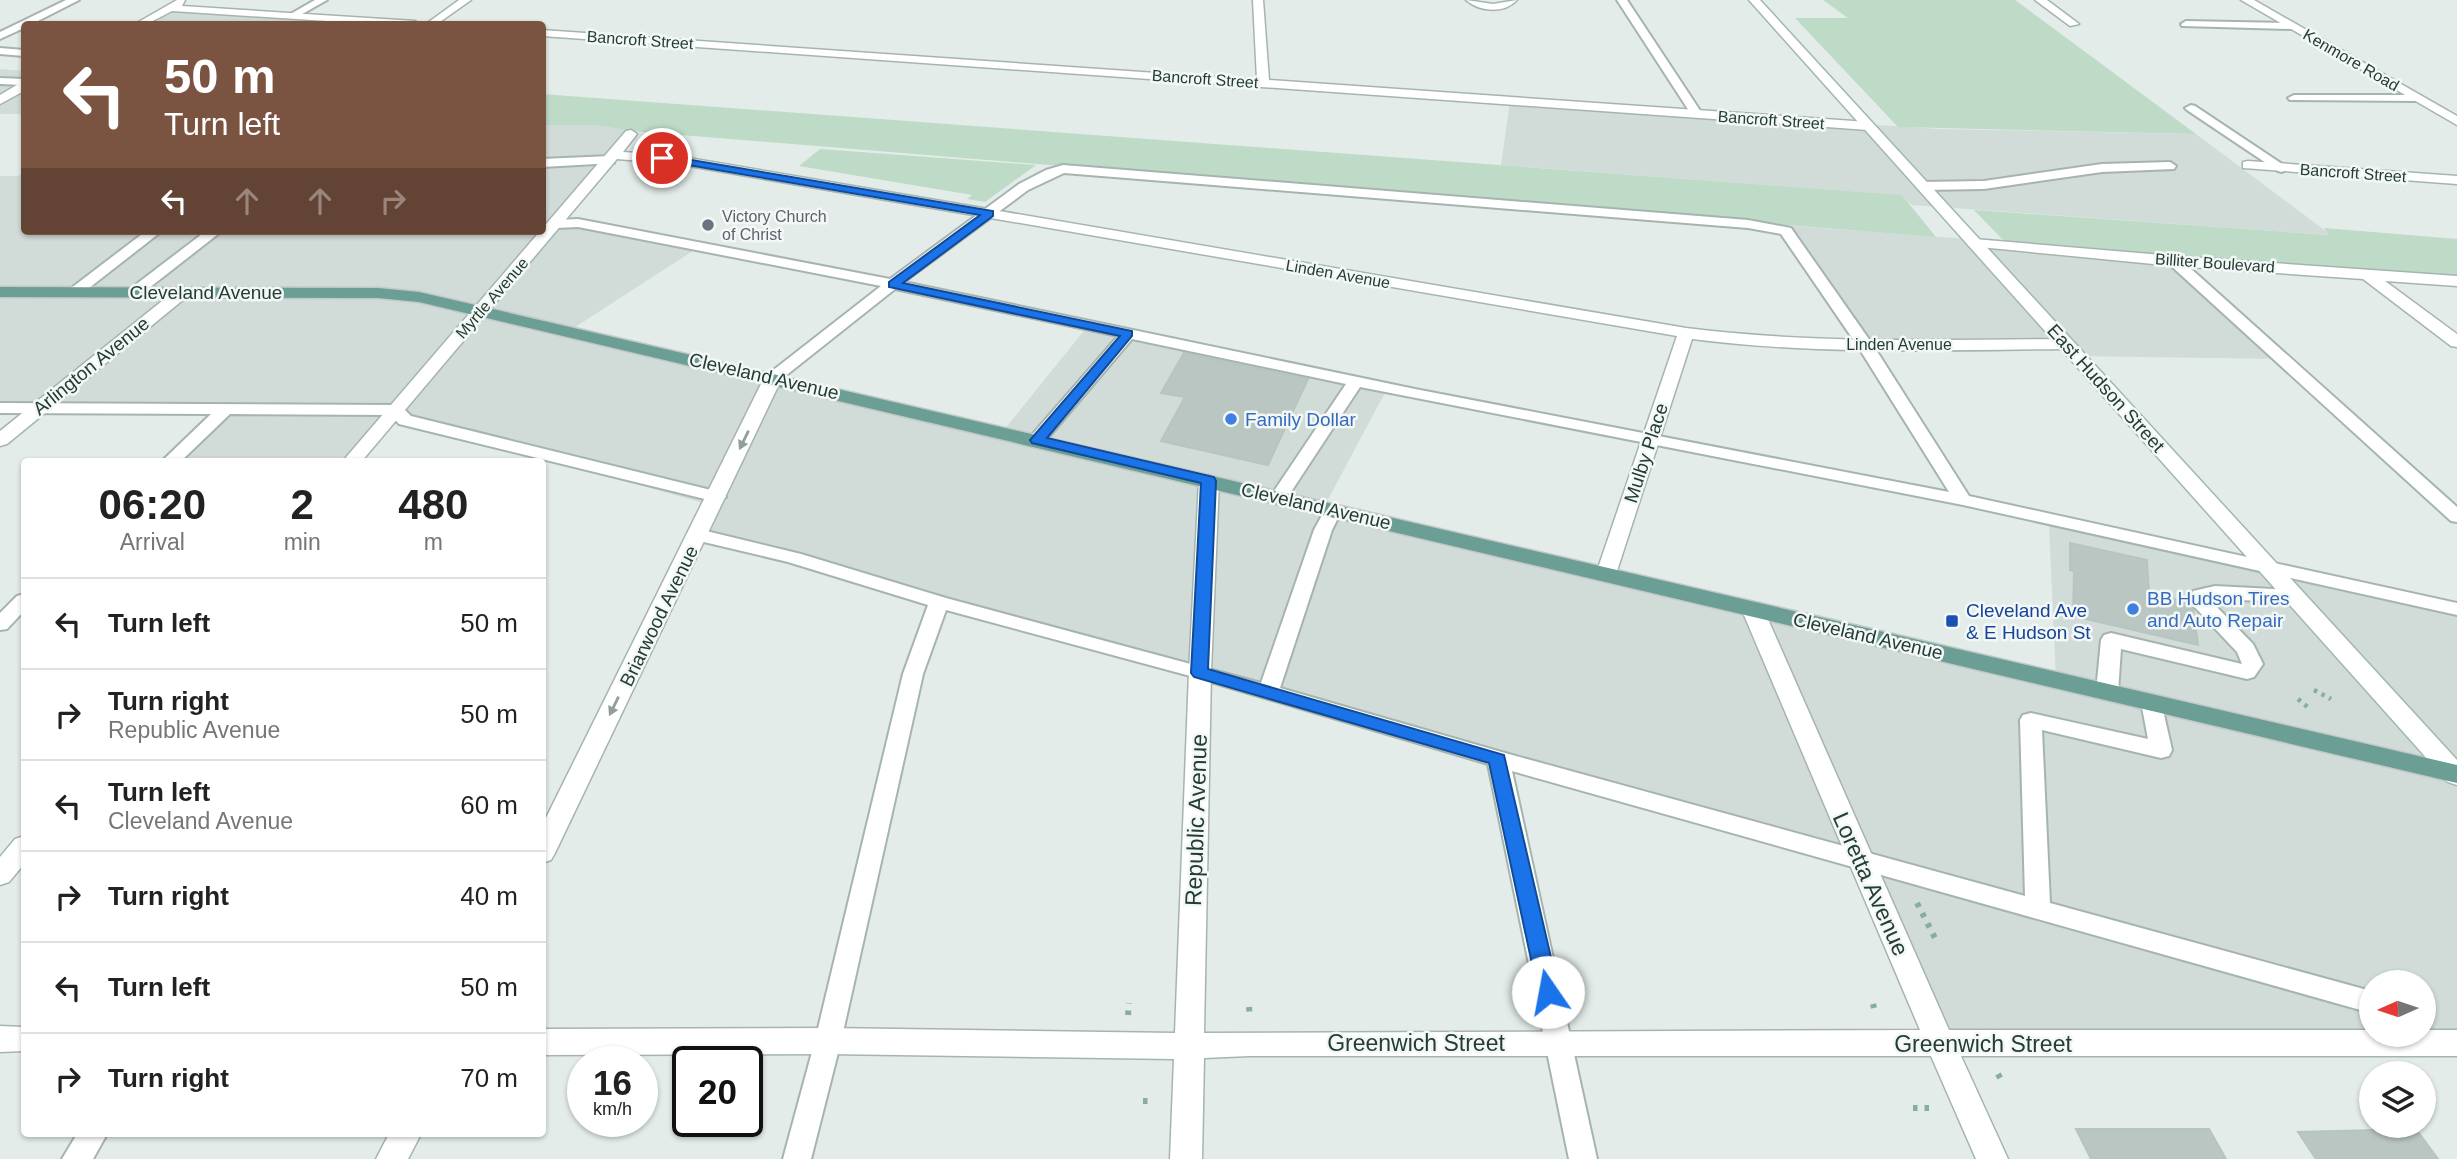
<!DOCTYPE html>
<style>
body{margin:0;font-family:Arial,sans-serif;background:#f6f6f6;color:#222;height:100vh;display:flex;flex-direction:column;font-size:26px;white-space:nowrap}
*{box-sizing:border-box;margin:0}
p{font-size:23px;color:#767676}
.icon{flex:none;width:38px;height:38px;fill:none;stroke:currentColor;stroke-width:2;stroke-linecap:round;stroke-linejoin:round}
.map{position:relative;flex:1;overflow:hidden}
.sheet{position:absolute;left:21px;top:458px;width:525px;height:679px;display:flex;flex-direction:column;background:#fff;border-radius:7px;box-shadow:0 2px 5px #0004}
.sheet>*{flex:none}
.hud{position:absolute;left:21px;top:21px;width:525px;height:214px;border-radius:7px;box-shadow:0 2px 5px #0004;background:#7b5441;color:#fff;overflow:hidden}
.needle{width:46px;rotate:267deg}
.controls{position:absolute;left:2359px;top:970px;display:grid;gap:14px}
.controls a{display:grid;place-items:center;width:77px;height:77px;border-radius:50%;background:#fff;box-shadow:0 2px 5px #0004;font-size:35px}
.speed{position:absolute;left:567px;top:1046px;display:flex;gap:14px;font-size:35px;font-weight:700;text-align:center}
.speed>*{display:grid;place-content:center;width:91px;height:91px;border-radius:50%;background:#fff;box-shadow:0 2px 5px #0004;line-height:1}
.speed small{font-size:18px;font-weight:400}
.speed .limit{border:4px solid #111;border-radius:10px;background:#fff;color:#111}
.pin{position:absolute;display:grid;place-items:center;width:60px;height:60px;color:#fff;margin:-30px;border:4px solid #fff;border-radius:50%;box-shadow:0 2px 7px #0007}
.me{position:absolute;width:77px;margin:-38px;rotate:348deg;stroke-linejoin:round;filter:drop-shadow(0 0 5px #0008)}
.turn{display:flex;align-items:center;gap:24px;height:147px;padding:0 28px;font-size:32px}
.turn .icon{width:91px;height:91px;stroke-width:2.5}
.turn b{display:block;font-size:49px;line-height:60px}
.lanes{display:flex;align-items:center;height:66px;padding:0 28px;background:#0003;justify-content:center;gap:35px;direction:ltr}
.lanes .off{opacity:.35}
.eta{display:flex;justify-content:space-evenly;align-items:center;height:119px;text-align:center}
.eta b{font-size:42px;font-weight:800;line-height:49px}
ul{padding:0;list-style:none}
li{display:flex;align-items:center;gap:21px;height:91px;padding:0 28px;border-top:2px solid #e0e0e0}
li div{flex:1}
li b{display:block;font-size:26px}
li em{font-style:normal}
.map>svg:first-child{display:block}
</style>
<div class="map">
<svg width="2457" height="1159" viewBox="0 0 2457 1159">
<rect width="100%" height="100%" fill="#e3ece9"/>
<g fill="#d1dbd8" fill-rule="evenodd">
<polygon points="168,9 320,18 306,24 140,24"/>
<polygon points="0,69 24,71 24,114 0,114"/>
<polygon points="1510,101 1939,129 2196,134 2331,235 1912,205 1901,195 1501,165"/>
<path d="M543 125H595L632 131 558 221 699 247 569 331 1004 430 1087 327 1388 387 1325 505 2056 679 2049 525 2457 609V1041L1933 1036 1857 858 697 532 710 505 394 415 352 462H167L222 410 0 406V176H18L24 172V231H542ZM2371 982H2424V1034H2371Z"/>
<polygon points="1781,225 2167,254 2283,359 2073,356 2061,343 1867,345"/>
</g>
<g fill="#bedbc8">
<polygon points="1823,0 2015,0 2196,134 1898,127 1795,18 1848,18"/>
<polygon points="542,94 1902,195 1936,237 632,131 595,125 543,125"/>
<polygon points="820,149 1036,165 985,202 967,199 972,195 799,166"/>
<polygon points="1974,210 2329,235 2324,228 2457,239 2457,277 2005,242"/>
</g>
<g fill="#b9c6c2" stroke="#b6c5c0" stroke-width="2">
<polygon points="1184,353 1308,379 1268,465 1161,441 1185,397 1161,393"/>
<polygon points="2070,543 2147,560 2149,594 2187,602 2193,609 2198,645 2073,616 2074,571 2070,570"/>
<polygon points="2076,1129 2209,1129 2226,1159 2091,1159"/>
<polygon points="2416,1129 2438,1159 2316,1159 2298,1132"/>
</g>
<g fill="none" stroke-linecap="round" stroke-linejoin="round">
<g stroke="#a6b4b0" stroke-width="4">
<g id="lane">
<polygon points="66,0 79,0 32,24 24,24 24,28 0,39 0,32"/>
<polygon points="315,0 327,0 295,18 287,16"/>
<polygon points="1617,0 1627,0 1703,115 1701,117 1693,117"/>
<polygon points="2186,21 2291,23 2296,26 2291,29 2182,26 2181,24"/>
<polygon points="0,48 24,50 24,56 0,54"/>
<polygon points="0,78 24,79 24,85 0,84"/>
<polygon points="2294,95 2417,95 2423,98 2417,101 2290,100 2288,98"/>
<polygon points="2191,105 2195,106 2288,168 2282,172 2278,171 2187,110 2185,108"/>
<polygon points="610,156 614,157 614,163 542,167 542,159"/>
<polygon points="2170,162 2176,166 2174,169 2102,172 1984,189 1923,190 1917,186 1923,182 1984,181 2102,164"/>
<path d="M1063 165 1748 220 1791 228 1873 345 1969 496 2457 603V615L1963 505 1360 387 1285 501 1279 502 1270 497 1346 384 1132 339 1043 444 1037 445 1029 440 1031 436 1118 336 895 289 779 381 773 383 765 378 767 375 881 286 578 227 556 228 549 224 556 220 578 219 890 279 1019 184 1046 170ZM1064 173 1748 228 1781 234 1857 345 1949 492 1415 389 904 282 1028 190Z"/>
<polygon points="146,231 162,231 80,295 70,295 68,292 70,289"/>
<polygon points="206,231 222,231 140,295 130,295 128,292 130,289"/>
<polygon points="2174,257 2179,258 2457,507 2457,522 2451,521 2169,264 2167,261"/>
<polygon points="0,403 396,405 402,407 411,416 723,493 726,497 717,502 399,424 391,415 230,414 180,462 161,462 211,414 0,413"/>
<polygon points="1333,505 1342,510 1332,530 1280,688 1498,751 2025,896 2020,720 2023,715 2031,713 2148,739 2141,702 2144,697 2152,695 2160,697 2172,750 2169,756 2161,758 2042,730 2050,903 2371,991 2371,1013 1512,771 1597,1159 1569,1159 1488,764 1194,677 946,610 923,674 841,1041 811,1159 783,1159 815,1041 903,674 928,605 788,562 691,539 689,535 691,531 698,529 801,554 946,598 1261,683 1314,530 1327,506"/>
<polygon points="2215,586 2294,590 2301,592 2304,596 2301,600 2294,602 2209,599 2253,644 2263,664 2254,677 2247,679 2121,649 2118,692 2114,697 2100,697 2096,692 2101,640 2104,635 2111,633 2242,664 2237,652 2189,601 2193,591"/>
<polygon points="24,594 24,611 7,629 0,630 0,613 17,596"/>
<polygon points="77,1134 107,1134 93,1159 62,1159"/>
</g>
</g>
<g stroke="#a6b4b0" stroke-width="3">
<g id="street">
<polygon points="177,0 185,0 182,6 415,21 420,24 373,24 172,11 147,24 135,24"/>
<polygon points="459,0 471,0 437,24 426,24"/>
<polygon points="1253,0 1263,0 1269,80 1868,122 1874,126 1868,130 542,36 542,30 1257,80"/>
<path d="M1466 0 1493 4 1517 0C1504 14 1480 12 1466 0Z"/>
<polygon points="2035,0 2047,0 2079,24 2070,26"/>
<polygon points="2241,0 2254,0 2457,116 2457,125"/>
<polygon points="20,83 24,83 24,91 0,104 0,95"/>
<path d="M631 130 637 134 623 152 677 156 1686 328C1812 344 1939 340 2066 339L2074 344 2066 349C1942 350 1816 355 1692 339L1616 574 1613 579H1599L1596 574 1677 336 677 164 617 159 361 462H342L626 131Z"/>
<polygon points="2248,161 2457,176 2457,184 2243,168 2243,162"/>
<polygon points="1974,239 2174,256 2457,276 2457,286 2385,281 2457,334 2457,347 2451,346 2363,279 2174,266 1969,246 1967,243"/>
<polygon points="183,287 189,289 191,292 189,295 7,444 0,446 0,431 177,289"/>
<polygon points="773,373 782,378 555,853 551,860 542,863 542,826 764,378"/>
<polygon points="1209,475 1219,481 1211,672 1204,1033 1920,1030 1741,608 1744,603 1760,603 1763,608 1949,1030 2371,1030 2371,1034 2424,1034 2424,1030 2457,1030 2457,1056 1961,1056 2008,1159 1976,1159 1931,1056 1249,1056 1204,1058 1202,1159 1170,1159 1174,1059 828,1054 542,1055 542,1029 828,1028 1175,1033 1189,672 1199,481"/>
<polygon points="24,836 24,864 9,882 0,885 0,857 15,839"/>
<polygon points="0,1026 24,1027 24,1051 0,1052"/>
<polygon points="389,1134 421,1134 408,1159 376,1159"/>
</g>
</g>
<g stroke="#a2b7b1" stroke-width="3">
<polygon id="secondary" points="1749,0 1760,0 2457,760 2457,785 2448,782"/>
</g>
<g stroke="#c2c8c7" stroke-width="3">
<polygon id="primary" points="0,287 378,288 419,292 2457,765 2457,783 419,302 378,298 0,297"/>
</g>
<g stroke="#86ada4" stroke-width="4.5" stroke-dasharray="3.5 5" stroke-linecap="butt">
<polyline points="2314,690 2331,699"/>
<polyline points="2298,699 2310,709"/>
</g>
<g stroke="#86ada4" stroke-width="6" stroke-dasharray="4.5 7" stroke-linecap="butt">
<polyline points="1917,903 1937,942"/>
<polyline points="1873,1004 1874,1008"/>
<polyline points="1249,1007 1250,1018"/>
<polyline points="1128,1015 1129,1003"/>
<polyline points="1998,1074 2003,1083"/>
<polyline points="1143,1101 1154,1101"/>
<polyline points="1913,1108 1934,1108"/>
</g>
<use href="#lane" fill="#fff" fill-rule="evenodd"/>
<use href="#street" fill="#fff" fill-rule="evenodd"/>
<use href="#secondary" fill="#fff" fill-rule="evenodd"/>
<use href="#primary" fill="#6b9e95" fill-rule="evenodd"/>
</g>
<defs><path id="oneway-solid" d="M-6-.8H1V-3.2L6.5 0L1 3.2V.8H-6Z" transform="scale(1.75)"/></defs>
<g fill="#929e9b">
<use href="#oneway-solid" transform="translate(744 440) rotate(116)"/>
<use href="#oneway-solid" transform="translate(614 706) rotate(116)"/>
</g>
<polygon fill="#1a73e8" stroke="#114b97" stroke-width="2" points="662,155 993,211 993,216 903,283 1132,331 1132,336 1047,438 1214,477 1216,481 1208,669 1504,755 1559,992 1556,998 1548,1001 1541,998 1538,992 1489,763 1194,677 1191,673 1201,483 1032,443 1030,440 1120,336 889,287 889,282 980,215 659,160 657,158"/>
<circle fill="#6b7280" stroke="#f3f8f6" stroke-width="2.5" cx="708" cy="225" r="7"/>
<g fill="#3f7fe0" stroke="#f3f8f6" stroke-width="2.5">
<circle cx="1231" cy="419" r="7"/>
<circle cx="2133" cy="609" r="7"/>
</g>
<rect fill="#1a4fb4" stroke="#f3f8f6" stroke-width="2.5" x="1945" y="614" width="14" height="14" rx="3.5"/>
<g text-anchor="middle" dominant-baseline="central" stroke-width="5" stroke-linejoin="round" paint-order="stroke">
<g font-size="16" fill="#243c37" stroke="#f3f8f6">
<text transform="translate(640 40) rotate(4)">Bancroft Street</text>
<text transform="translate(2351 60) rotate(30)">Kenmore Road</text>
<text transform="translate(1205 79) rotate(4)">Bancroft Street</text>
<text transform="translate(1771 120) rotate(4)">Bancroft Street</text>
<text transform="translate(2353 173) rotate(4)">Bancroft Street</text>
<text transform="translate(2215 263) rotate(4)">Billiter Boulevard</text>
<text transform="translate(1338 274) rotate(10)">Linden Avenue</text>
<text transform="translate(492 298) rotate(-49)">Myrtle Avenue</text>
<text x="1899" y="344">Linden Avenue</text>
</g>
<g font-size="16" fill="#5b616d" stroke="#f3f8f6" text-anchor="start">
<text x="722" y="216">Victory Church<tspan x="722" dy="18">of Christ</tspan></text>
</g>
<g font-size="19" fill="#243c37" stroke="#f3f8f6">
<text x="206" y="292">Cleveland Avenue</text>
<text transform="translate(91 366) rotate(-39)">Arlington Avenue</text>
<text transform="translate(764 376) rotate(13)">Cleveland Avenue</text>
<text transform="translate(2106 388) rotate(48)">East Hudson Street</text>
<text transform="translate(1646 453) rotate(-72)">Mulby Place</text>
<text transform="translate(1316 506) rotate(13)">Cleveland Avenue</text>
<text transform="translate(659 616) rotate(-64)">Briarwood Avenue</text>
<text transform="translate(1868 636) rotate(13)">Cleveland Avenue</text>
</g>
<g font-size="19" fill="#366cbe" stroke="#f3f8f6" text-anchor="start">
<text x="1245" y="419">Family Dollar</text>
<text x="2147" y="598">BB Hudson Tires<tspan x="2147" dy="22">and Auto Repair</tspan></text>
</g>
<g font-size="19" fill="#164399" stroke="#f3f8f6" text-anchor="start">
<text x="1966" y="610">Cleveland Ave<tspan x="1966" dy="22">&amp; E Hudson St</tspan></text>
</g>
<g font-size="23" fill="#243c37" stroke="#f3f8f6">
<text transform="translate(1196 820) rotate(-88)">Republic Avenue</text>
<text transform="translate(1871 884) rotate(66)">Loretta Avenue</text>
<text x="1416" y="1043">Greenwich Street</text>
<text x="1983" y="1044">Greenwich Street</text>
</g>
</g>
</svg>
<div class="controls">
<a><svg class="needle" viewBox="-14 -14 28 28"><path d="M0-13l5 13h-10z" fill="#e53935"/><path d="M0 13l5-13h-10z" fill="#767676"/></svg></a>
<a><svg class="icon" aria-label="layers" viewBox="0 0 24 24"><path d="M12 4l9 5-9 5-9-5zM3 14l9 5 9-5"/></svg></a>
</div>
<div class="speed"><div>16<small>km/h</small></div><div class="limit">20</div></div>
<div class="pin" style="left:662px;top:158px;background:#d93025"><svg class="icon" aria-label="arrive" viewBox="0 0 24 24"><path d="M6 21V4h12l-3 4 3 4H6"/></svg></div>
<svg class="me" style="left:1548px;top:992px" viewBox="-20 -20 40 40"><circle r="19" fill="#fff"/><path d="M0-13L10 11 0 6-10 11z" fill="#1a73e8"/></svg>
<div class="hud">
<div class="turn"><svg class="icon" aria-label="left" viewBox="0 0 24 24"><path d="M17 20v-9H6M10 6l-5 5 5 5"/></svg><div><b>50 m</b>Turn left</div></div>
<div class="lanes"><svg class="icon" aria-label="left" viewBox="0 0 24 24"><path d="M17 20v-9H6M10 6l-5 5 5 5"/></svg><svg class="icon off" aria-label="ahead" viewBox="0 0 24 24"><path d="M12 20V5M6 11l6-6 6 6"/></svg><svg class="icon off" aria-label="ahead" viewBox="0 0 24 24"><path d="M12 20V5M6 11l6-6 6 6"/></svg><svg class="icon off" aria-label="right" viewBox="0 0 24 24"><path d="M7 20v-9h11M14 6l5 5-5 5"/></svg></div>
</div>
<section class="sheet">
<div class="eta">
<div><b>06:20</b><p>Arrival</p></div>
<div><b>2</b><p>min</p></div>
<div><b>480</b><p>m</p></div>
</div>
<ul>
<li><svg class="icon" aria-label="left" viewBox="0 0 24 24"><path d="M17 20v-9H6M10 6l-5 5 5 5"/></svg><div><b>Turn left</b></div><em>50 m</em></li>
<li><svg class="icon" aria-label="right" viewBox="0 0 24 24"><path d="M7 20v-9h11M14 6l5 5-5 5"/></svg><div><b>Turn right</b><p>Republic Avenue</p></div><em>50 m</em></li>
<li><svg class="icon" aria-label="left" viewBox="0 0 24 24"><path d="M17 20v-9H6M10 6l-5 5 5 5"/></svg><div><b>Turn left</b><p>Cleveland Avenue</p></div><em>60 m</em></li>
<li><svg class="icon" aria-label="right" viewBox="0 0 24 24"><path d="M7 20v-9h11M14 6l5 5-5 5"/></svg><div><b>Turn right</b></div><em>40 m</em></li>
<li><svg class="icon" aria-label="left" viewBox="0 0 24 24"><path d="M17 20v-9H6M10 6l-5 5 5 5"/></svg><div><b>Turn left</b></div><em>50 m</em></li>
<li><svg class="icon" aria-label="right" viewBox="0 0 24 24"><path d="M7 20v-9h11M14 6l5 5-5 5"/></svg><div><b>Turn right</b></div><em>70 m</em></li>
</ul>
</section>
</div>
